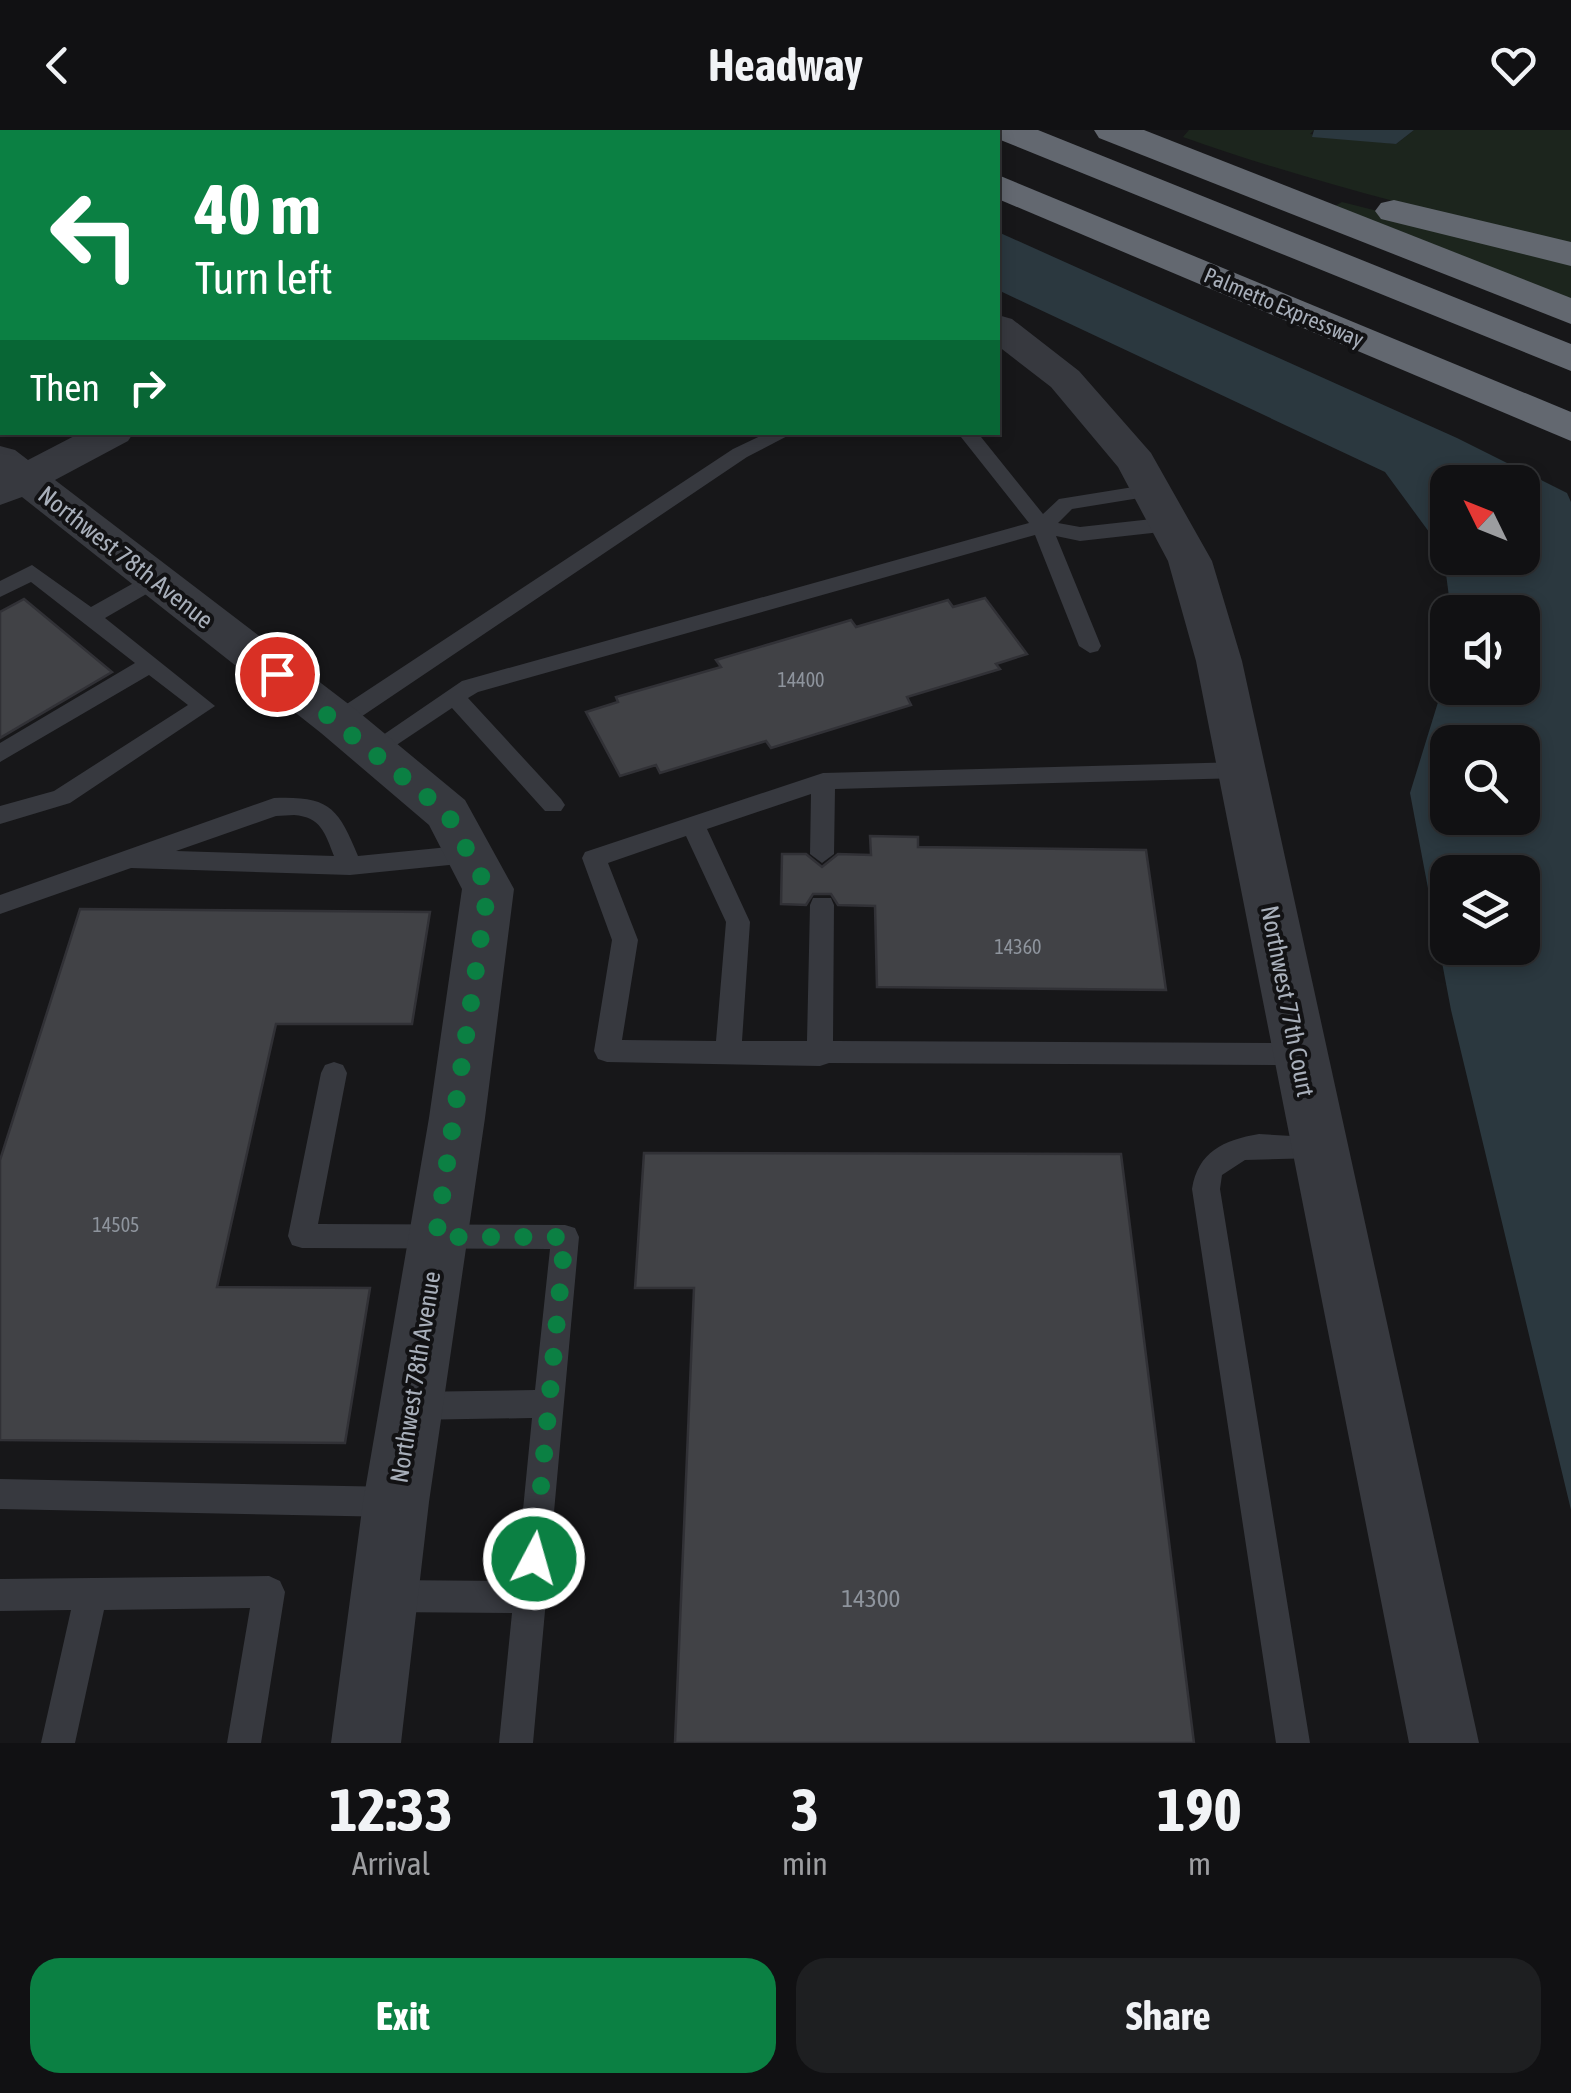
<!DOCTYPE html>
<style>
body{margin:0;font-family:"Asap Condensed",sans-serif;background:#1e1f21;color:#f1f3f6;height:100vh;display:flex;flex-direction:column;font-size:38px;white-space:nowrap}
*{box-sizing:border-box;margin:0}
p{font-size:32px;color:#9c9da0}
.icon{flex:none;width:55px;height:55px;fill:none;stroke:currentColor;stroke-width:2;stroke-linecap:round;stroke-linejoin:round}
.map{position:relative;height:1613px;overflow:hidden}
.side{display:flex;flex-direction:column;background:#111113;flex:1}
.side>*{flex:none}
.banner{position:absolute;left:0px;top:0px;width:1000px;height:305px;box-shadow:0 5px 15px #0003,0 0 0 2px #303133;background:#0b8043;color:#fff;overflow:hidden}
.needle{width:65px;rotate:313deg}
.tools{position:absolute;left:1430px;top:335px;display:grid;gap:20px}
.tools a{display:grid;place-items:center;width:110px;height:110px;border-radius:20px;background:#111113;box-shadow:0 5px 15px #0003,0 0 0 2px #303133;font-size:50px}
.pin{position:absolute;display:grid;place-items:center;width:85px;height:85px;color:#fff;margin:-42px;border:5px solid #fff;border-radius:50%;box-shadow:0 2px 10px #0007}
.me{position:absolute;width:110px;margin:-55px;rotate:6deg;stroke-linejoin:round;filter:drop-shadow(0 0 8px #0008)}
.turn{display:flex;align-items:center;gap:35px;height:210px;padding:0 30px;font-size:45px}
.turn .icon{width:130px;height:130px;stroke-width:2.5}
.turn b{display:block;font-size:70px;line-height:85px}
.then{display:flex;align-items:center;height:95px;padding:0 30px;background:#0003;gap:20px;font-size:38px}
.eta{display:flex;justify-content:space-evenly;align-items:center;height:170px;text-align:center}
.eta b{font-size:60px;font-weight:700;line-height:70px}
.action{display:flex;gap:20px;margin-top:auto;padding:20px 30px}
.action a{flex:1;height:115px;border-radius:30px;background:#0b8043;color:#fff;font-size:40px;font-weight:700;line-height:115px;text-align:center}
.action a+a{background:#1e1f21;color:#f1f3f6}
header{display:flex;justify-content:space-between;align-items:center;height:130px;padding:0 30px;background:#111113;font-size:45px;font-weight:700}
.map>svg:first-child{display:block}
</style>
<header><svg class="icon" aria-label="back" viewBox="0 0 24 24"><path d="M15 5l-7 7 7 7"/></svg>Headway<svg class="icon" aria-label="heart" viewBox="0 0 24 24"><path d="M12 20l-8-8c-3-5 5-10 8-4 3-6 11-1 8 4z"/></svg></header>
<div class="map">
<svg width="1571" height="1613" viewBox="0 0 1571 1613">
<rect width="100%" height="100%" fill="#171719"/>
<g fill="#1c251d">
<path d="M1189 0H1314L1310 4 1396 14 1414 0H1571V115C1440 84 1310 52 1183 7Z"/>
<polygon points="1342,72 1571,130 1571,174 1331,78"/>
</g>
<g fill="#2b383f" fill-rule="evenodd">
<polygon points="1314,0 1414,0 1396,14 1312,7"/>
<path d="M998 102 1457 308 1567 363 1571 372V1380L1451 880 1410 663 1447 543 1448 558H1522V482H1451L1443 421 1385 342 998 160ZM1448 352H1522V428H1448ZM1448 612H1522V688H1448ZM1448 742H1522V818H1448Z"/>
</g>
<g fill="#414246" stroke="#313136" stroke-width="2.5">
<polygon points="985,468 1027,524 996,534 1000,539 907,567 911,575 771,618 766,611 660,643 656,635 620,646 586,582 618,572 616,567 721,537 716,530 851,490 856,497 948,470 953,477"/>
<polygon points="24,469 112,542 0,608 0,482"/>
<polygon points="870,706 918,707 918,717 1146,720 1166,860 877,857 875,776 838,775 831,764 813,764 806,775 781,774 782,724 806,724 822,737 838,724 871,725"/>
<polygon points="80,779 430,782 412,894 276,894 217,1157 370,1158 345,1313 0,1310 0,1030"/>
<polygon points="644,1023 1121,1024 1194,1613 675,1613 694,1158 635,1158"/>
</g>
<g fill="none" stroke-linecap="round" stroke-linejoin="round">
<g fill="#37393f" fill-rule="evenodd">
<polygon points="174,0 194,0 195,2 176,2"/>
<polygon points="442,0 462,0 463,2 444,2"/>
<polygon points="0,200 2,201 2,213 0,212"/>
<polygon points="769,302 795,302 747,327 346,597 330,597 327,591 330,585 733,319"/>
<polygon points="957,302 977,302 1043,384 1059,369 1152,354 1162,360 1152,366 1072,379 1058,393 1080,397 1170,387 1180,394 1170,401 1080,411 1056,406 1101,516 1098,521 1090,523 1079,516 1035,405 478,562 468,568 561,669 565,675 561,681 545,681 452,578 380,626 364,626 361,620 462,551 1029,393"/>
<polygon points="32,435 91,477 148,445 162,445 166,450 162,455 105,488 215,576 70,673 0,694 0,676 54,661 188,575 149,545 0,632 0,613 135,533 31,452 0,467 0,451"/>
<path d="M1242 632 1254 640 1242 648 835 659 834 724 822 733 810 724 811 664 707 699 750 792 742 911H807L810 775 813 768H831L834 775 833 911 1298 913 1307 916 1311 924 1307 932 1298 935 829 933 820 936 607 932 598 929 594 921 612 810 582 728 585 722 823 643ZM686 706 726 792 716 911 622 910 638 810 608 733Z"/>
<path d="M274 668C329 666 338 677 358 726L469 715 481 724 469 733 350 745 131 738 0 784V765ZM294 685C321 687 325 703 334 726L176 721 276 686Z"/>
<polygon points="334,932 343,935 347,943 318,1094 565,1095 575,1098 579,1107 533,1613 499,1613 512,1483 384,1482 373,1477 368,1466 373,1455 384,1450 516,1451 532,1288 410,1290 399,1286 395,1276 399,1266 410,1262 535,1260 550,1119 302,1118 292,1115 288,1106 321,943 325,935"/>
<path d="M1259 1004 1327 1008 1331 1016 1327 1024 1317 1028 1245 1030 1222 1045 1220 1059 1310 1613H1276L1192 1059C1198 1022 1223 1010 1259 1004Z"/>
<polygon points="0,1349 396,1357 407,1361 412,1372 407,1383 396,1387 0,1379"/>
<polygon points="269,1446 280,1451 285,1462 261,1613 227,1613 250,1478 104,1480 75,1613 41,1613 71,1480 0,1481 0,1449"/>
</g>
<g fill="#37393f" fill-rule="evenodd">
<polygon points="594,0 633,0 634,2 596,2"/>
<polygon points="998,185 1012,189 1079,241 1151,323 1212,431 1242,531 1479,1613 1409,1613 1196,531 1168,431 1118,337 1051,257 998,216"/>
<polygon points="82,302 134,302 128,311 55,350 355,579 465,670 514,759 485,988 429,1372 401,1613 331,1613 363,1372 429,988 462,759 429,695 321,603 22,367 0,375 0,316 15,320 28,330"/>
</g>
<g fill="#636870" fill-rule="evenodd">
<polygon points="848,0 888,0 889,2 850,2"/>
<polygon points="896,0 937,0 938,2 898,2"/>
<polygon points="989,0 1038,0 1571,214 1571,241 998,9 998,2"/>
<polygon points="1094,0 1144,0 1571,168 1571,194 1099,8"/>
<polygon points="998,45 1571,282 1571,311 998,69"/>
<polygon points="1394,70 1571,112 1571,136 1381,89 1375,81 1381,73"/>
</g>
</g>
<g fill="none" stroke-linecap="round" stroke-linejoin="round">
<polyline stroke="#0b8043" stroke-width="18" stroke-dasharray="0 32.4" points="277,544 447,683 488,759 436,1107 565,1107 534,1429"/>
</g>
<g text-anchor="middle" dominant-baseline="central" stroke-width="8" stroke-linejoin="round" paint-order="stroke">
<g font-size="20" fill="#8e949d">
<text x="801" y="549">14400</text>
<text x="1018" y="816">14360</text>
<text x="116" y="1094">14505</text>
</g>
<g font-size="22" fill="#a8afba" stroke="#121214">
<text transform="translate(1284 177) rotate(23)">Palmetto Expressway</text>
</g>
<g font-size="25" fill="#a8afba" stroke="#121214">
<text transform="translate(126 427) rotate(38)">Northwest 78th Avenue</text>
<text transform="translate(1288 871) rotate(79)">Northwest 77th Court</text>
<text transform="translate(415 1247) rotate(-81)">Northwest 78th Avenue</text>
</g>
<g font-size="25" fill="#8e949d">
<text x="871" y="1468">14300</text>
</g>
</g>
</svg>
<div class="tools">
<a><svg class="needle" viewBox="-14 -14 28 28"><path d="M0-13l5 13h-10z" fill="#e53935"/><path d="M0 13l5-13h-10z" fill="#9c9da0"/></svg></a>
<a><svg class="icon" aria-label="sound" viewBox="0 0 24 24"><path d="M4 9h4l5-4v14l-5-4H4zM17 9q2 3 0 6"/></svg></a>
<a><svg class="icon" aria-label="search" viewBox="0 0 24 24"><circle cx="10" cy="10" r="6"/><path d="M15 15l6 6"/></svg></a>
<a><svg class="icon" aria-label="layers" viewBox="0 0 24 24"><path d="M12 4l9 5-9 5-9-5zM3 14l9 5 9-5"/></svg></a>
</div>
<div class="pin" style="left:277px;top:544px;background:#d93025"><svg class="icon" aria-label="arrive" viewBox="0 0 24 24"><path d="M6 21V4h12l-3 4 3 4H6"/></svg></div>
<svg class="me" style="left:534px;top:1429px" viewBox="-20 -20 40 40"><circle r="17" fill="#0b8043" stroke="#fff" stroke-width="3"/><path d="M0-11L8 9 0 5-8 9z" fill="#fff"/></svg>
<div class="banner">
<div class="turn"><svg class="icon" aria-label="left" viewBox="0 0 24 24"><path d="M17 20v-9H6M10 6l-5 5 5 5"/></svg><div><b>40 m</b>Turn left</div></div>
<div class="then">Then<svg class="icon" aria-label="right" viewBox="0 0 24 24"><path d="M7 20v-9h11M14 6l5 5-5 5"/></svg></div>
</div>
</div>
<section class="side">
<div class="eta">
<div><b>12:33</b><p>Arrival</p></div>
<div><b>3</b><p>min</p></div>
<div><b>190</b><p>m</p></div>
</div>
<div class="action"><a>Exit</a><a>Share</a></div>
</section>
